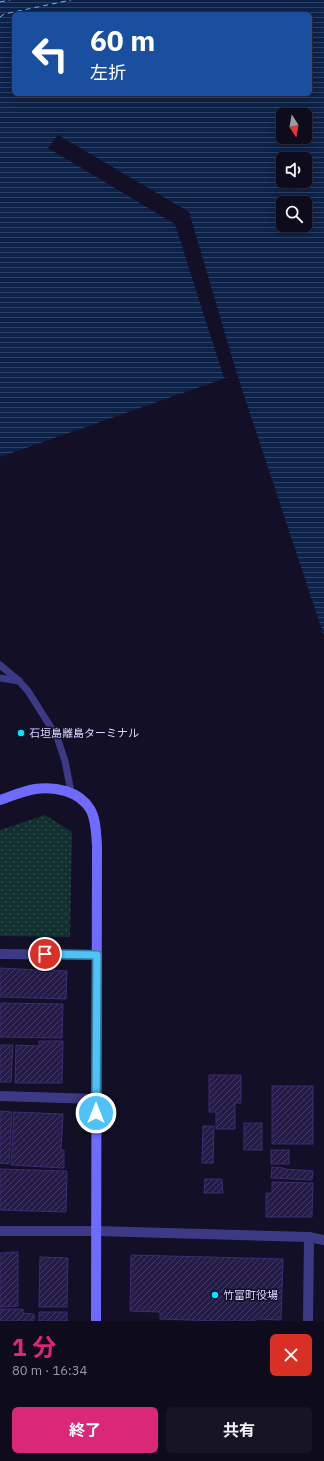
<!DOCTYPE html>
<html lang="ja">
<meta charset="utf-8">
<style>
body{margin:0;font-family:"IBM Plex Sans","Noto Sans JP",sans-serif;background:#171425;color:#f1f3f6;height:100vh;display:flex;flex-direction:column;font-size:15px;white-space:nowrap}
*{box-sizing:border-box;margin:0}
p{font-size:13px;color:#9b9ba3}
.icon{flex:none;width:22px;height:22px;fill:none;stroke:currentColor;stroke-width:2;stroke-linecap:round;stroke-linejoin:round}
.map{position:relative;height:1321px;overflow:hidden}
.panel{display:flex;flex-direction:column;background:#0e0b1c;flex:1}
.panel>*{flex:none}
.banner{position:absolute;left:12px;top:12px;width:300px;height:84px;border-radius:6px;box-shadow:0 2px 10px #0003,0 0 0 1px #2e2b3b;background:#1a4fa0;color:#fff;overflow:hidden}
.needle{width:26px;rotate:169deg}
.controls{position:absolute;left:276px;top:108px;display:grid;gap:8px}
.controls a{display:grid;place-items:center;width:36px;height:36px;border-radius:6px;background:#0e0b1c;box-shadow:0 2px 10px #0003,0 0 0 1px #2e2b3b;font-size:20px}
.pin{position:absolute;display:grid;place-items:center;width:34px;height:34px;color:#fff;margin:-17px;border:2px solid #fff;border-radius:50%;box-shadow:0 1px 4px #0007}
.me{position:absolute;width:44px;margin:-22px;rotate:0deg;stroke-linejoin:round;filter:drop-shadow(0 0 3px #0008)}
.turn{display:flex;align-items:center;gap:14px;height:84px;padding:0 12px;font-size:18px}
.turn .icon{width:52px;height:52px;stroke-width:2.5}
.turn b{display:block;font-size:28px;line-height:34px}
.round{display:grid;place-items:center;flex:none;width:42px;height:42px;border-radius:6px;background:#171425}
.head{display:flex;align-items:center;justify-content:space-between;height:68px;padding:0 12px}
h1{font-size:24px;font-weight:700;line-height:30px;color:#db2777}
.cta{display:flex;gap:8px;margin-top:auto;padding:8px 12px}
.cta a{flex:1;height:46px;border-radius:6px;background:#db2777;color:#fff;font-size:16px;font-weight:700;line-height:46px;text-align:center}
.cta a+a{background:#171425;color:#f1f3f6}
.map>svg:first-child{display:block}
</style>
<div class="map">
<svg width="324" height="1321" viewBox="0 0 324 1321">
<defs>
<pattern id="park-dots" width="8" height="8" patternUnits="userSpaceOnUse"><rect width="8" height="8" fill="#12302f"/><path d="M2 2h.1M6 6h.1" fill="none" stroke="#344d4e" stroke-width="1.8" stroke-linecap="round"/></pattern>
<pattern id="water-rules" width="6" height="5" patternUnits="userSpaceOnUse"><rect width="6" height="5" fill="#0c2248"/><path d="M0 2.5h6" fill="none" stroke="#2f4163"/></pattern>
<pattern id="building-hatch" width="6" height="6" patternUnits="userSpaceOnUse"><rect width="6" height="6" fill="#241b47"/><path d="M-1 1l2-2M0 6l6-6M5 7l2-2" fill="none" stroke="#433b63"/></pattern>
</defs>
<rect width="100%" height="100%" fill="#130f26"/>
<polygon fill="url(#park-dots)" points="45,815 72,832 70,937 0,936 0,830"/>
<path fill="url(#water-rules)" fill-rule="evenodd" d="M0 0H324V636L237 374 0 457ZM14 14H310V94H14ZM283 115H305V137H283ZM283 159H305V181H283ZM283 203H305V225H283Z"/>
<polygon fill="#130f26" points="58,135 189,212 237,374 224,378 175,224 48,148"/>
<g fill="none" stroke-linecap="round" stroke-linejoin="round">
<g stroke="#62b6ff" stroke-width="1" stroke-dasharray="5 4" stroke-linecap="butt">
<polyline points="0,2 10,0"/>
<polyline points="0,17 4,14 71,0"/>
</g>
</g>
<g fill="url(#building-hatch)" stroke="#3b2d73">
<polygon points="0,968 39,970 39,972 51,973 51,970 67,971 66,999 0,997"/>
<polygon points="0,1003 63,1004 62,1038 0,1037"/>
<polygon points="39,1041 63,1041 62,1083 15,1083 16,1045 39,1046"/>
<polygon points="0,1045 13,1045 11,1082 0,1082"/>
<polygon points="209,1075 241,1075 241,1103 235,1103 235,1129 216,1129 216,1112 209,1112"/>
<rect x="272" y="1086" width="41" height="58"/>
<polygon points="0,1111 12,1112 9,1164 0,1163"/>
<polygon points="14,1112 63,1114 61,1150 64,1150 64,1168 11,1165"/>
<rect x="244" y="1123" width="18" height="27"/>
<polygon points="203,1126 214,1126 213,1163 202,1163"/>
<rect x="271" y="1150" width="18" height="14"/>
<polygon points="272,1167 284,1168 284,1169 313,1171 312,1180 271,1178"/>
<polygon points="0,1169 67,1171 66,1212 0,1210"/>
<polygon points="205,1179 222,1179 223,1193 204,1193"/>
<polygon points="272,1182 313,1183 312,1217 266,1217 266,1193 272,1193"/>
<polygon points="18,1252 18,1306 0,1307 0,1253"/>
<polygon points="131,1255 283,1259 281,1320 256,1319 256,1321 220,1321 160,1319 160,1312 130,1311"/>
<polygon points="40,1257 68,1258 67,1307 39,1307"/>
<polygon points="0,1309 23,1309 23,1313 34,1314 34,1321 0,1321"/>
<rect x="39" y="1312" width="28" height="9"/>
</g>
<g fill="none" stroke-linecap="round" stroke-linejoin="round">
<g stroke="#3d3a85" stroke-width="7">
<polyline points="0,665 19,681 28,691 57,737 65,761 71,792"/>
<polyline points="0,678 19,681"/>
</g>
<g stroke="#3d3a85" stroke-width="10">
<polyline points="0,954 97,955"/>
<polyline points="0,1096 96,1099"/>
<polyline points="0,1231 96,1231 309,1237 324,1240"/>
<polyline points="308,1321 309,1237"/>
</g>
<path stroke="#6f6bff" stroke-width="10" d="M0 800C12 796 23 791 35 789 55 786 79 791 90 809 96 818 96 834 97 845L96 1321"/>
</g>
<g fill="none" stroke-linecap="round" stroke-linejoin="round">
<g stroke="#337fa1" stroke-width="10">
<polyline id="route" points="45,954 97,955 96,1113"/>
</g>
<use href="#route" stroke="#4fc3f7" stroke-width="7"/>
</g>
<g fill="#00e5ff" stroke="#130f26" stroke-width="1.5">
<circle cx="21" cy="733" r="4"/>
<circle cx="215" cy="1295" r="4"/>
</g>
<g text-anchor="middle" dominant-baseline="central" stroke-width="3" stroke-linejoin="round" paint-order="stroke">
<g font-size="11" fill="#d9d4ff" stroke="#130f26" text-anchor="start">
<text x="29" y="733">石垣島離島ターミナル</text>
<text x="223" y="1295">竹富町役場</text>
</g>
</g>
</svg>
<div class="controls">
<a><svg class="needle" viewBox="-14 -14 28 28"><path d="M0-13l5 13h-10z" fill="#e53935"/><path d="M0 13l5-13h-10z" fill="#9b9ba3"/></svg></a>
<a><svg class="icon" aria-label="sound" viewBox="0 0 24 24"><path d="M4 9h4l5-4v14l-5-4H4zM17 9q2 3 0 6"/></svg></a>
<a><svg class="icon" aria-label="search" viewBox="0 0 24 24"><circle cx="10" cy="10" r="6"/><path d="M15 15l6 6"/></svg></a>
</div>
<div class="pin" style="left:45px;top:954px;background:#d93025"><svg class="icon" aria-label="arrive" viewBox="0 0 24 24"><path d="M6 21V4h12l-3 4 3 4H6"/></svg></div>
<svg class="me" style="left:96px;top:1113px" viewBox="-20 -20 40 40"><circle r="17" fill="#4fc3f7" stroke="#fff" stroke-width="3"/><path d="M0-11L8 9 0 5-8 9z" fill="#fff"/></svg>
<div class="banner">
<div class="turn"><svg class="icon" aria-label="left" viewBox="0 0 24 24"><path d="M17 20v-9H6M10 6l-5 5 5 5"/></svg><div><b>60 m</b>左折</div></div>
</div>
</div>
<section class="panel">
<div class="head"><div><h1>1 分</h1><p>80 m · 16:34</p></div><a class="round" style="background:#d93025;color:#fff"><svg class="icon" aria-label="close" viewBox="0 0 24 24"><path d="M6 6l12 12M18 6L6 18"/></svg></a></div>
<div class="cta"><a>終了</a><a>共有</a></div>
</section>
